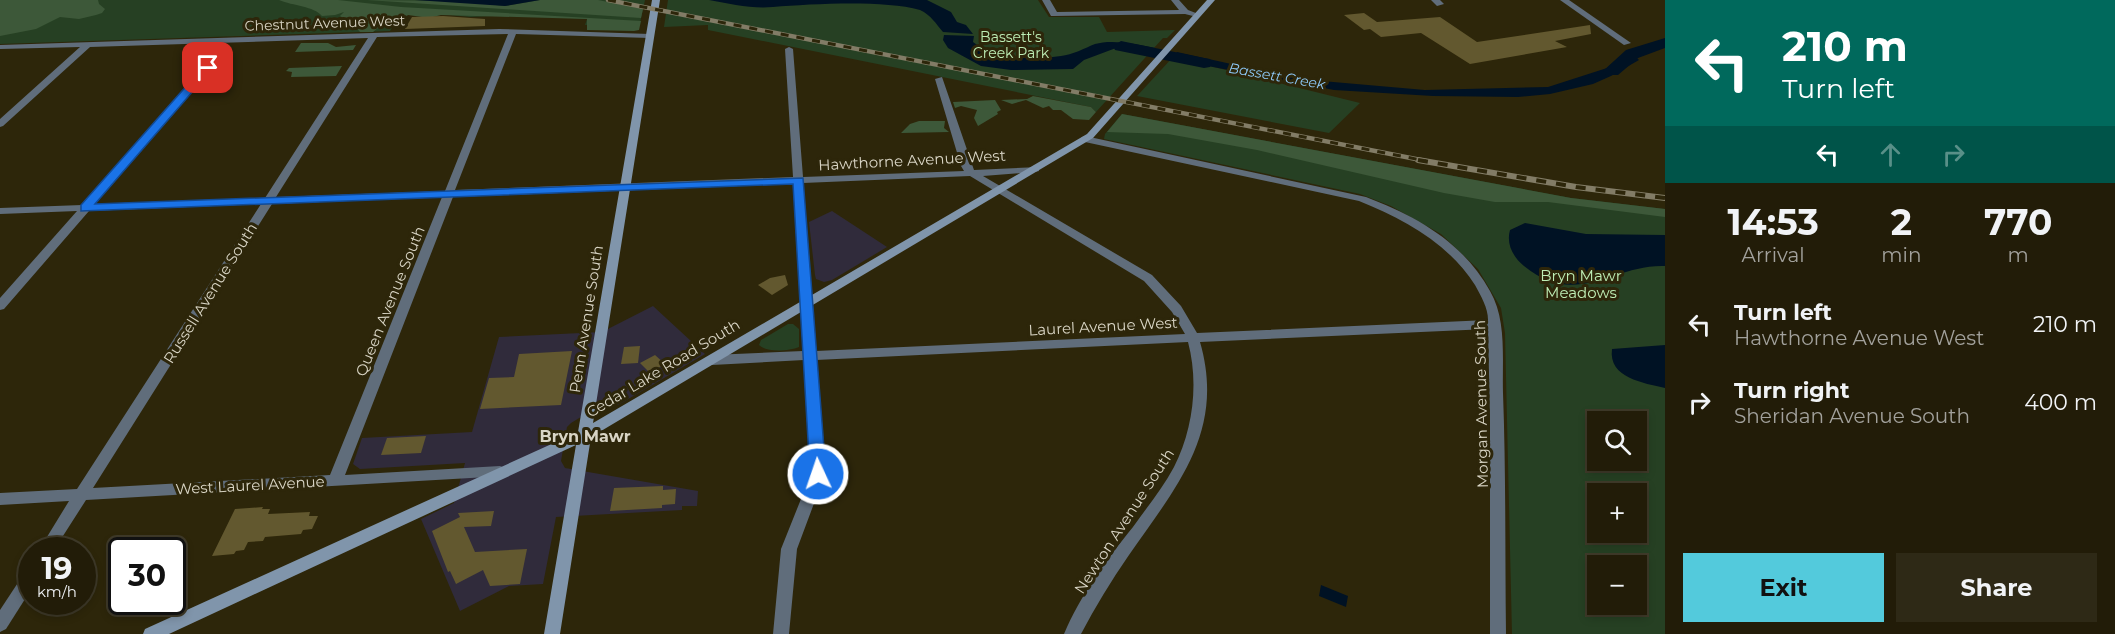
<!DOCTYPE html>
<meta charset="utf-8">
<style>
body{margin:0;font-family:Montserrat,sans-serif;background:#2e2916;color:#f1f3f6;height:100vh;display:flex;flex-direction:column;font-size:22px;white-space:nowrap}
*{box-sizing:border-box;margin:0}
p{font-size:20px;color:#a2a19c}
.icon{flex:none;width:33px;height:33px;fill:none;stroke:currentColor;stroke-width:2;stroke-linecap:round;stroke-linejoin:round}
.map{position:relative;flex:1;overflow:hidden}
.details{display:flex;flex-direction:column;background:#221c08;width:450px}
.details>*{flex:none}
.guide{background:#00695c;color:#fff;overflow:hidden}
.buttons{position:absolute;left:1587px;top:411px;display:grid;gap:12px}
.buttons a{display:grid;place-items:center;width:60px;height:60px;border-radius:0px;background:#221c08;box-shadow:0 3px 9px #0003,0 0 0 2px #3f3a29;font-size:30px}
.speed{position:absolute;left:18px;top:537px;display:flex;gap:12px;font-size:30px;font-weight:700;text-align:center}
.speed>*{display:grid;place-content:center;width:78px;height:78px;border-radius:50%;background:#221c08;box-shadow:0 3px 9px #0003,0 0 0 2px #3f3a29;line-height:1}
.speed small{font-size:15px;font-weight:400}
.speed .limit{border:3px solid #111;border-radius:9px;background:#fff;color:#111}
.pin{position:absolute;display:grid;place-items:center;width:51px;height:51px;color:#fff;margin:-26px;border-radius:12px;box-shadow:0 3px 9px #0006}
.me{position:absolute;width:66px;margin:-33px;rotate:357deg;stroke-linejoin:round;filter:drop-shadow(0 0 4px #0008)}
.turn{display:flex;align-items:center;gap:21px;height:126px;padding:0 18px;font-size:27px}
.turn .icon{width:78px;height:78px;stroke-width:2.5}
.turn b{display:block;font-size:42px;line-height:51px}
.lanes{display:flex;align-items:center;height:57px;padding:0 18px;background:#0003;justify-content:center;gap:30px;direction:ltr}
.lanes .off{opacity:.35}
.eta{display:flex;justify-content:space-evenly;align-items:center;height:102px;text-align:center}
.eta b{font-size:36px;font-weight:700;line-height:42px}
.button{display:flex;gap:12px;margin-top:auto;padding:12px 18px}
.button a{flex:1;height:69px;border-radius:0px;background:#53cadc;color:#111;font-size:24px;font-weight:700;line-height:69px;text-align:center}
.button a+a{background:#2e2916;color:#f1f3f6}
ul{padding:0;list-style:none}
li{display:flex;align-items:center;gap:18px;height:78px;padding:0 18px}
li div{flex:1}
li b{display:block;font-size:22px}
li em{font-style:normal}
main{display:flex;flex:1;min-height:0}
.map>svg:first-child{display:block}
</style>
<main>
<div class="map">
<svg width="1665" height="634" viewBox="0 0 1665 634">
<rect width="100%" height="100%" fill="#2d260a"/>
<g fill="#302b3b">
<polygon points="832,211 887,247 832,280 824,282 816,279 815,275 809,222"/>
<polygon points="653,306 705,354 618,405 604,403 571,423 567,427 561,461 565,468 698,491 697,506 682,506 682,510 556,517 543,584 509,586 460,611 421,519 454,503 465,463 360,469 353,464 362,438 472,432 499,337 602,332"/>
</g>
<g fill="#264023" fill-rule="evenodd">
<polygon points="0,0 645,0 640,23 585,25 587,19 517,15 470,17 403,10 390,31 0,44"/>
<polygon points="668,0 1038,0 1049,17 1099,17 1107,32 1175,30 1167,38 1163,38 1096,112 1091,107 708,30 708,25 664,27"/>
<polygon points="1173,57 1360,103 1329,133 1137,96"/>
<path d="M1122 114 1571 198 1665 209V634H1512L1505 333 1501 308 1478 269 1441 234 1391 206 1360 194 1104 139 1105 134ZM1598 422H1636V460H1598ZM1598 494H1636V532H1598ZM1598 566H1636V604H1598Z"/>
<path d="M788 324H793L799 329V347C789 351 767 353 759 345L761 340Z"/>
</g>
<g fill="#3d5839">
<polygon points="0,0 98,0 99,4 105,9 102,13 96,15 79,19 60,17 36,29 0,36"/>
<path d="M279 0H338L401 7 641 21 639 30 634 31 587 30V19L441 15 429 18 408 15 401 20 385 22 373 32H360L354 25 359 19 346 20 340 16 344 12 335 15 322 16C314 6 293 6 279 0Z"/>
<polygon points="367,0 458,1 505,6 540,0 598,0 643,9 641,18"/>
<polygon points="301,43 328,43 336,47 356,45 353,50 295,52"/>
<polygon points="342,66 336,76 291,77 292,72 286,71 289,68"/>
<polygon points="1033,96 1091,107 1096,112 1089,120 1073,119 1061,110 1053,110 1049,106 1043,108 1026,100 1012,104 1001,100 1027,99"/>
<polygon points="995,100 1001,110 997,112 998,114 978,126 974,118 977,110 961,106 955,108 953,102"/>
<polygon points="1122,114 1571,198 1665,209 1665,217 1548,202 1495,202 1444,193 1257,150 1168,134 1107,132"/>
<polygon points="919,121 945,121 944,128 949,132 901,133 910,124"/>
</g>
<g fill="#001224">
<polygon points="415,0 540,0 505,6"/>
<path d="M709 0H927L951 12 957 22 966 25 973 34 943 32C936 24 931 15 920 10 883 0 814 4 773 7 752 9 730 4 709 0Z"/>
<path d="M944 35 974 36 973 42C995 59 1034 60 1061 56 1072 55 1085 48 1095 44 1111 39 1138 44 1155 48L1150 53 1116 48 1084 60 1073 69 1011 70 981 66 948 48 943 40Z"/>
<polygon points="1633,50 1641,55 1637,58 1639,60 1611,76 1593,84 1550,94 1518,97 1433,96 1334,90 1171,59 1177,52 1299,79 1425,90 1548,87 1607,68 1617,59"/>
<path d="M1525 223 1586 234 1665 235V266C1613 264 1576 309 1524 266 1513 257 1506 244 1510 230Z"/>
<path d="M1665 345V388C1644 383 1608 378 1612 349Z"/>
<polygon points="1321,585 1348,596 1346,607 1319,596"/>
</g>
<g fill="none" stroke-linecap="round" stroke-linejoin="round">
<g fill="#001224" fill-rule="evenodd">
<polygon points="1665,38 1665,48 1638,58 1618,75 1606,75 1603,71 1626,50"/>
<polygon points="1121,41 1204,58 1210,59 1212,63 1210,67 1204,68 1115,50 1113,46"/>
</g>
</g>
<g fill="#62582f">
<polygon points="1364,13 1377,22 1440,17 1477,42 1590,25 1591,34 1555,41 1567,47 1470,64 1421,33 1381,37 1370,29 1364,30 1344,15"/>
<polygon points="443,16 485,19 485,26 405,29 412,17"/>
<polygon points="785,275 788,285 772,295 758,285 770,278"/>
<polygon points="640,346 638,363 621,364 624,347"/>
<polygon points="572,351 561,405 480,409 489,378 514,377 519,354"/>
<polygon points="655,355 665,364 650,373 640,363"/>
<polygon points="426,436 421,453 381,455 387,438"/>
<polygon points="663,486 663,490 676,489 675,504 662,505 662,508 610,511 614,488"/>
<polygon points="263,507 262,509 270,509 268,514 310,512 309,516 318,516 312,529 303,530 301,534 265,537 263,541 248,542 244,550 236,551 234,554 212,556 235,509"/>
<polygon points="494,511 491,526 464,527 475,552 527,549 520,584 490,586 483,570 456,584 450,571 448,572 432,531 460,517 458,513"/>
</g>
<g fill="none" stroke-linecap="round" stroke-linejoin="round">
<g fill="#606d7b" fill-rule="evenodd">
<polygon points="1042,0 1050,0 1057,12 1179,10 1171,0 1179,0 1188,10 1201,15 1197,17 1185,14 1054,16 1051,16"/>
<polygon points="1431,0 1440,0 1444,4 1437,6"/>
<polygon points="1560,0 1569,0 1631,43 1624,45"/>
<path d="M499 29 650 34 654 36 650 38 516 34 455 190 793 177 785 49 789 47 793 49 803 177 964 171 961 166 935 79 942 77 974 170 1039 167V171L1035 172 983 176 1152 275 1181 306 1197 333 1488 320C1488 308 1481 296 1475 285 1448 243 1404 219 1359 201L1085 142 1080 139 1082 137 1085 136 1366 197C1416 216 1463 242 1490 291 1507 320 1502 359 1503 393 1506 473 1505 554 1506 634H1490V419L1488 329 1200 342C1226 432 1176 487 1129 555 1111 581 1095 607 1081 634H1064C1080 596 1107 559 1133 527 1147 507 1163 488 1174 467 1193 430 1199 383 1188 342L816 360 825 474 797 549 789 634H773L781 549 811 474 804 360 712 365 708 363 706 360 708 357 712 355 803 351 793 184 453 197 345 475 500 466 505 468 507 472 505 476 86 500 54 550H39L69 501 0 505V493L77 489 261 204 89 211 4 309 0 310V298L77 211 0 214V208L82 205 205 65H211V69L94 204 265 198 368 38 90 47 3 126 0 127V119L80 47 0 49V45ZM508 34 445 191 276 197 377 37ZM970 176 1144 281 1172 312 1185 334 816 351 803 183ZM442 197 330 475 93 488 272 204Z"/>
<polygon points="32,567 32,588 6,629 0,632 0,610 27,569"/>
</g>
<polygon fill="#8095ab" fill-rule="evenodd" points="652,0 660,0 593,423 1087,134 1207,0 1215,0 1093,138 591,437 560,634 544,634 576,445 169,634 143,634 145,629 578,432"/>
<g stroke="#827c66" stroke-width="4.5">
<polyline id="rail-far1" points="608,0 1426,161"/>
</g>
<g stroke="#827c66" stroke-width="6">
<polyline id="rail" points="1418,160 1576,187 1665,198"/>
</g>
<use href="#rail-far1" stroke="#2d260a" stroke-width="3" stroke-dasharray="8" stroke-linecap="butt"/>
<use href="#rail" stroke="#2d260a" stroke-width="4" stroke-dasharray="10" stroke-linecap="butt"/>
</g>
<polygon fill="#1a73e8" stroke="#114b97" stroke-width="1.5" points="205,65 213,68 95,204 803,178 826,474 824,479 818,480 812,479 810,474 793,184 81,211 81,205"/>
<g text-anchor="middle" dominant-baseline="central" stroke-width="6" stroke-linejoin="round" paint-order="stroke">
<g font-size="14" fill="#d9d5c5" stroke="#2d260a">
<text transform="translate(325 23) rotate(-2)">Chestnut Avenue West</text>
</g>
<g font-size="14" fill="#beeeb6" stroke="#2d260a">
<text x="1011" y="37">Bassett's<tspan x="1011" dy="16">Creek Park</tspan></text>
</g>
<g font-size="14" font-style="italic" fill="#8ec9f8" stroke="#2d260a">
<text transform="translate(1277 76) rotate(10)">Bassett Creek</text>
</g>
<g font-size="15" fill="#d9d5c5" stroke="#2d260a">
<text transform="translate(912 160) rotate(-3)">Hawthorne Avenue West</text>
<text transform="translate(210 293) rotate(-58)">Russell Avenue South</text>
<text transform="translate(390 301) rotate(-68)">Queen Avenue South</text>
<text transform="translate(586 319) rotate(-81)">Penn Avenue South</text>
<text transform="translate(1103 326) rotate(-3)">Laurel Avenue West</text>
<text transform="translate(663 368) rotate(-31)">Cedar Lake Road South</text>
<text transform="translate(1481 404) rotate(-91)">Morgan Avenue South</text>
<text transform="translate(250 485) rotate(-3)">West Laurel Avenue</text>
<text transform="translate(1124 521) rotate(-57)">Newton Avenue South</text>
</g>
<g font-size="15" fill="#beeeb6" stroke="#2d260a">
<text x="1581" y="275">Bryn Mawr<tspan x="1581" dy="17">Meadows</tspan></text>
</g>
<g font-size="16" font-weight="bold" fill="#d9d5c5" stroke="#2d260a">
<text x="585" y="436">Bryn Mawr</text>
</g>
</g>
</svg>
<div class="buttons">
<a><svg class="icon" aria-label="search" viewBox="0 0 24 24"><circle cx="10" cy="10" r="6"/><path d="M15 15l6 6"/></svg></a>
<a>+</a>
<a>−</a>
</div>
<div class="speed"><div>19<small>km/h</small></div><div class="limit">30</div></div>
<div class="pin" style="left:208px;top:68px;background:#d93025"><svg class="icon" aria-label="arrive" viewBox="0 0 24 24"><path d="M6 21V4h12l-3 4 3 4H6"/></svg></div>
<svg class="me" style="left:818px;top:474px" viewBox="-20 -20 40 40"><circle r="17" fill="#1a73e8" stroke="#fff" stroke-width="3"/><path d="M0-11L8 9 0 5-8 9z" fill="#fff"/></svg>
</div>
<section class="details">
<div class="guide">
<div class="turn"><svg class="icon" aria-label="left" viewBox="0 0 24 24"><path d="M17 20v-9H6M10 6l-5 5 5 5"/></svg><div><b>210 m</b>Turn left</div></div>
<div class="lanes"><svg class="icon" aria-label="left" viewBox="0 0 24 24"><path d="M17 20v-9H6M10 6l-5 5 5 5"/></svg><svg class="icon off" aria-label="ahead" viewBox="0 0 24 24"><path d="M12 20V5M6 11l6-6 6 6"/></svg><svg class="icon off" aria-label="right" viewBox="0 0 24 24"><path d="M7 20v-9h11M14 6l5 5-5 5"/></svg></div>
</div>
<div class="eta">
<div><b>14:53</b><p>Arrival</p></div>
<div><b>2</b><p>min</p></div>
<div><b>770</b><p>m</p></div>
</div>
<ul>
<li><svg class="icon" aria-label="left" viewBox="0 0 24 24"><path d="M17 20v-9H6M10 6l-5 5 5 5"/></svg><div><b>Turn left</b><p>Hawthorne Avenue West</p></div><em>210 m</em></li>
<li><svg class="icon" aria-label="right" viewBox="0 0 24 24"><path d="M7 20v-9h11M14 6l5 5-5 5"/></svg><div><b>Turn right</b><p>Sheridan Avenue South</p></div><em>400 m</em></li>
</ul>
<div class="button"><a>Exit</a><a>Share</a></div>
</section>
</main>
